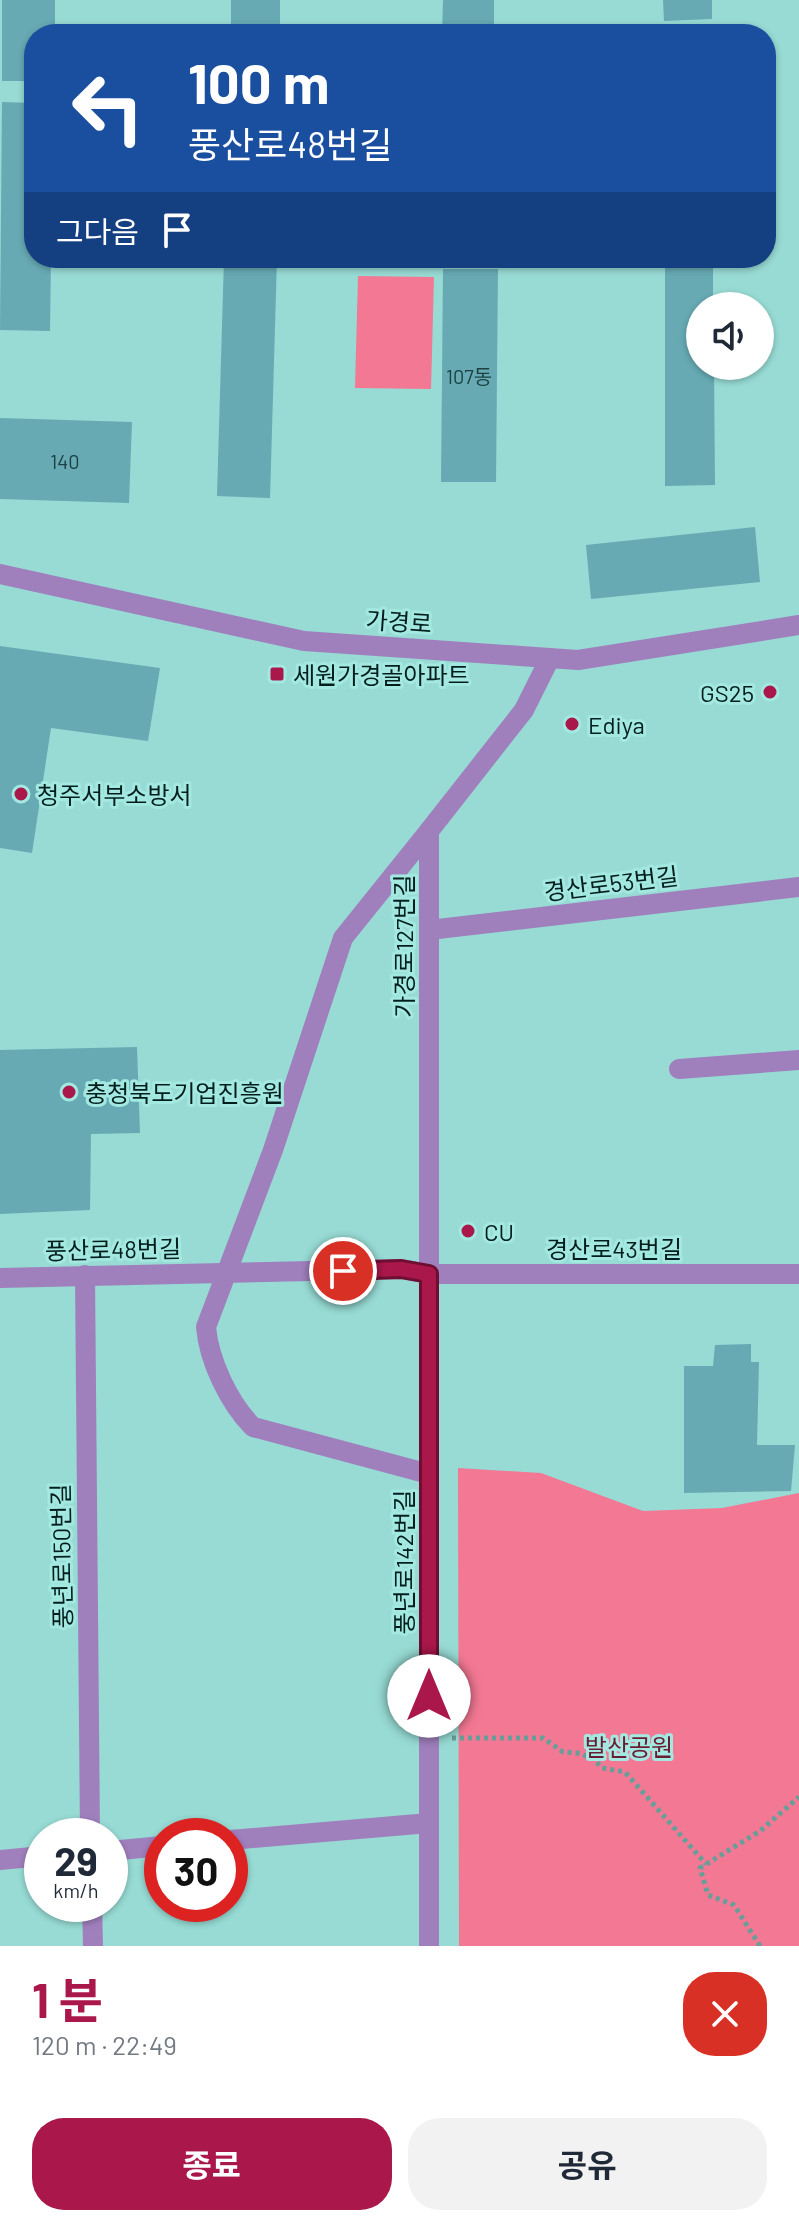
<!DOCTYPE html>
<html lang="ko">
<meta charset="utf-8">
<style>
body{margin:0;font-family:Barlow,"Noto Sans KR",sans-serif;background:#f2f2f3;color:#1f2937;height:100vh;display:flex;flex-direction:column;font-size:30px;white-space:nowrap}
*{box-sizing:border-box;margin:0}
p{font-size:26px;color:#747a83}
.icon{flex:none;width:44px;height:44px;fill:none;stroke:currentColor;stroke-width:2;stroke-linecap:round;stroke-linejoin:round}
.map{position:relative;height:1946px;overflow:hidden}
.sheet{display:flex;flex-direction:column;background:#fff;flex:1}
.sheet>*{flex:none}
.banner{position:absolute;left:24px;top:24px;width:752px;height:244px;border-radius:32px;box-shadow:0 2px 6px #0004;background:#1a4fa0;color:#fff;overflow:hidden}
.buttons{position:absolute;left:686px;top:292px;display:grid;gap:16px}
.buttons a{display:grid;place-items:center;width:88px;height:88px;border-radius:50%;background:#fff;box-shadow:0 2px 6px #0004;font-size:40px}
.speed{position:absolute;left:24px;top:1818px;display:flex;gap:16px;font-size:40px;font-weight:700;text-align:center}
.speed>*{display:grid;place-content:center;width:104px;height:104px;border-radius:50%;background:#fff;box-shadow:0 2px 6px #0004;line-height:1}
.speed small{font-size:20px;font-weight:400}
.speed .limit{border:12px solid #d22;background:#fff;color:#111}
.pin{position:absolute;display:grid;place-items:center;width:68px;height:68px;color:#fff;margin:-34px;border:4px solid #fff;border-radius:50%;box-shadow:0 2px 8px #0007}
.me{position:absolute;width:88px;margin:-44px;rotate:0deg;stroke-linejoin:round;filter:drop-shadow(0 0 6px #0008)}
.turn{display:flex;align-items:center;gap:28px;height:168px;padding:0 32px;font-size:36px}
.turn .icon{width:104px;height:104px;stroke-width:2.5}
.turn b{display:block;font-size:56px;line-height:68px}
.then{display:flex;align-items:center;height:76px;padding:0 32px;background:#0003;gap:16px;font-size:30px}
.round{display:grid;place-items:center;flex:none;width:84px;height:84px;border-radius:32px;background:#f2f2f3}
.headline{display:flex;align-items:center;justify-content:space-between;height:136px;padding:0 32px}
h1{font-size:48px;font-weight:700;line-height:60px;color:#aa174b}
.action{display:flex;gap:16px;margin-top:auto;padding:16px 32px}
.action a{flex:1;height:92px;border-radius:32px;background:#aa174b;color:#fff;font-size:32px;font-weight:700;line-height:92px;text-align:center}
.action a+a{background:#f2f2f3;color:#1f2937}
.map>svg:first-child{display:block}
</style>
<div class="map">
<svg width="799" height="1946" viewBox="0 0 799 1946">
<rect width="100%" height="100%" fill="#97dbd4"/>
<g fill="#f37893">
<polygon points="358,276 434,277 431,389 355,388"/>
<polygon points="458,1468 541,1473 643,1511 722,1508 799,1493 799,1946 459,1946"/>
</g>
<g fill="#67aab4">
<polygon points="2,0 55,0 55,34 34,34 34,81 2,81"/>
<rect x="231" y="0" width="49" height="34"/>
<polygon points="443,0 494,0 494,34 442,34"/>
<polygon points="663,0 712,0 712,19 664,21"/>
<polygon points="2,102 34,103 34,258 51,258 50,331 0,330"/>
<polygon points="224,258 277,258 270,498 217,496"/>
<polygon points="665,258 713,258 713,306 700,306 700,366 714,366 715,485 665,486"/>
<polygon points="443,269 498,269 496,482 441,482"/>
<polygon points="0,418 132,422 129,503 0,499"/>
<polygon points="755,527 760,582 591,599 586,545"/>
<polygon points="0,646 160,668 148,741 51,728 32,853 0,848"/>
<polygon points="137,1047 140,1133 91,1134 90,1210 0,1214 0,1050"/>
<polygon points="751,1344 751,1362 759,1362 757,1445 795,1445 791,1491 684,1493 684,1366 713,1366 715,1345"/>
</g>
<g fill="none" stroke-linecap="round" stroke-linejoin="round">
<g stroke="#679e99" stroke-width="5" stroke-dasharray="4 4" stroke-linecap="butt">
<polyline points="452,1738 543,1738 563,1752 577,1753 593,1758 602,1768 625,1772 706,1864"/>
<polyline points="760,1946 734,1905 708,1895 700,1868 760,1831 799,1797"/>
</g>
<g stroke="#a07fbd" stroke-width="20">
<polyline points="0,574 304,641 578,660 799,625"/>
<path d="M429 831 343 938 273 1150 206 1327C209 1361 229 1403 253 1427L429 1474"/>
<polyline points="429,930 799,887"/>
<polyline points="679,1069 799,1060"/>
<polyline points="85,1275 90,1836"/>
<polyline points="0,1278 401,1269 429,1274 799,1274"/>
<polyline points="230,1840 429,1823"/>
<polyline points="110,1851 162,1846"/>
<polyline points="0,1860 42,1856"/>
<polyline points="92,1904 93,1946"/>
<polyline points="429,1946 429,831 524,710 550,658"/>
</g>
</g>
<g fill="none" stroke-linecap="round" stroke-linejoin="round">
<g stroke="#6e0f31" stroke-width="20">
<polyline id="route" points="343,1271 401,1269 429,1274 429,1696"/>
</g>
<use href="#route" stroke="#aa174b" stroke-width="14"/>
</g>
<g fill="#aa174b" stroke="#a3e8e1" stroke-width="3">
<rect x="269" y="666" width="16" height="16" rx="4"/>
<circle cx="770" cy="692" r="8"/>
<circle cx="572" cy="724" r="8"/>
<circle cx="21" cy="794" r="8"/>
<circle cx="69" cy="1092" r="8"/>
<circle cx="468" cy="1231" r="8"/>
</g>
<g text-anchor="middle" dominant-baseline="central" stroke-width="6" stroke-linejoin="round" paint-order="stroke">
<g font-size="20" fill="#1b4142">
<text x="469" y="376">107동</text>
<text x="65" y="461">140</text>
</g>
<g font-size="24" fill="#021e1c" stroke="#a3e8e1">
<text transform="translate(399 621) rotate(4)">가경로</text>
<text transform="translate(611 883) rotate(-7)">경산로53번길</text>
<text transform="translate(403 946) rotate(-90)">가경로127번길</text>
<text x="614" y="1248">경산로43번길</text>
<text transform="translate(113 1249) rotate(-1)">풍산로48번길</text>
<text transform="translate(61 1556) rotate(-91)">풍년로150번길</text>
<text transform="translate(403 1562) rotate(-90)">풍년로142번길</text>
</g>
<g font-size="24" fill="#021e1c" stroke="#a3e8e1" text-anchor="start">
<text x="293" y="674">세원가경골아파트</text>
<text x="754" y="692" text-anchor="end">GS25</text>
<text x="588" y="724">Ediya</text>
<text x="37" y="794">청주서부소방서</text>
<text x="85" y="1092">충청북도기업진흥원</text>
<text x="484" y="1231">CU</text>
</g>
<g font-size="24" fill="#6a1c31" stroke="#a3e8e1">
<text x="629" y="1746">발산공원</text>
</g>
</g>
</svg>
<div class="buttons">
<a><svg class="icon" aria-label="sound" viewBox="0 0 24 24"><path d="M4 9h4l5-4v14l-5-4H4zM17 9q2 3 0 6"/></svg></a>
</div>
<div class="speed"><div>29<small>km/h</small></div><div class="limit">30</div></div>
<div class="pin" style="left:343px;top:1271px;background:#d93025"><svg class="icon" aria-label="arrive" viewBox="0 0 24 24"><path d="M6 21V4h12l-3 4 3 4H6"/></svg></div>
<svg class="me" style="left:429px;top:1696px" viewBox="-20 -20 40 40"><circle r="19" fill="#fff"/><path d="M0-13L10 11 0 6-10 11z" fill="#aa174b"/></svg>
<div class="banner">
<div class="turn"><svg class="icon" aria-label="left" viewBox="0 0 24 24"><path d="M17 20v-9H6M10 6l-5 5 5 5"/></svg><div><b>100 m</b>풍산로48번길</div></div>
<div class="then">그다음<svg class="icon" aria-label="arrive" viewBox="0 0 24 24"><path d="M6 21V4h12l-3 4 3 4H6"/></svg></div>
</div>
</div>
<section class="sheet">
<div class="headline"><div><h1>1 분</h1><p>120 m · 22:49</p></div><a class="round" style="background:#d93025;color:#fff"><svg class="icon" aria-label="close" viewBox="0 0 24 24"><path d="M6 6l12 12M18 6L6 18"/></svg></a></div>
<div class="action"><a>종료</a><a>공유</a></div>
</section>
